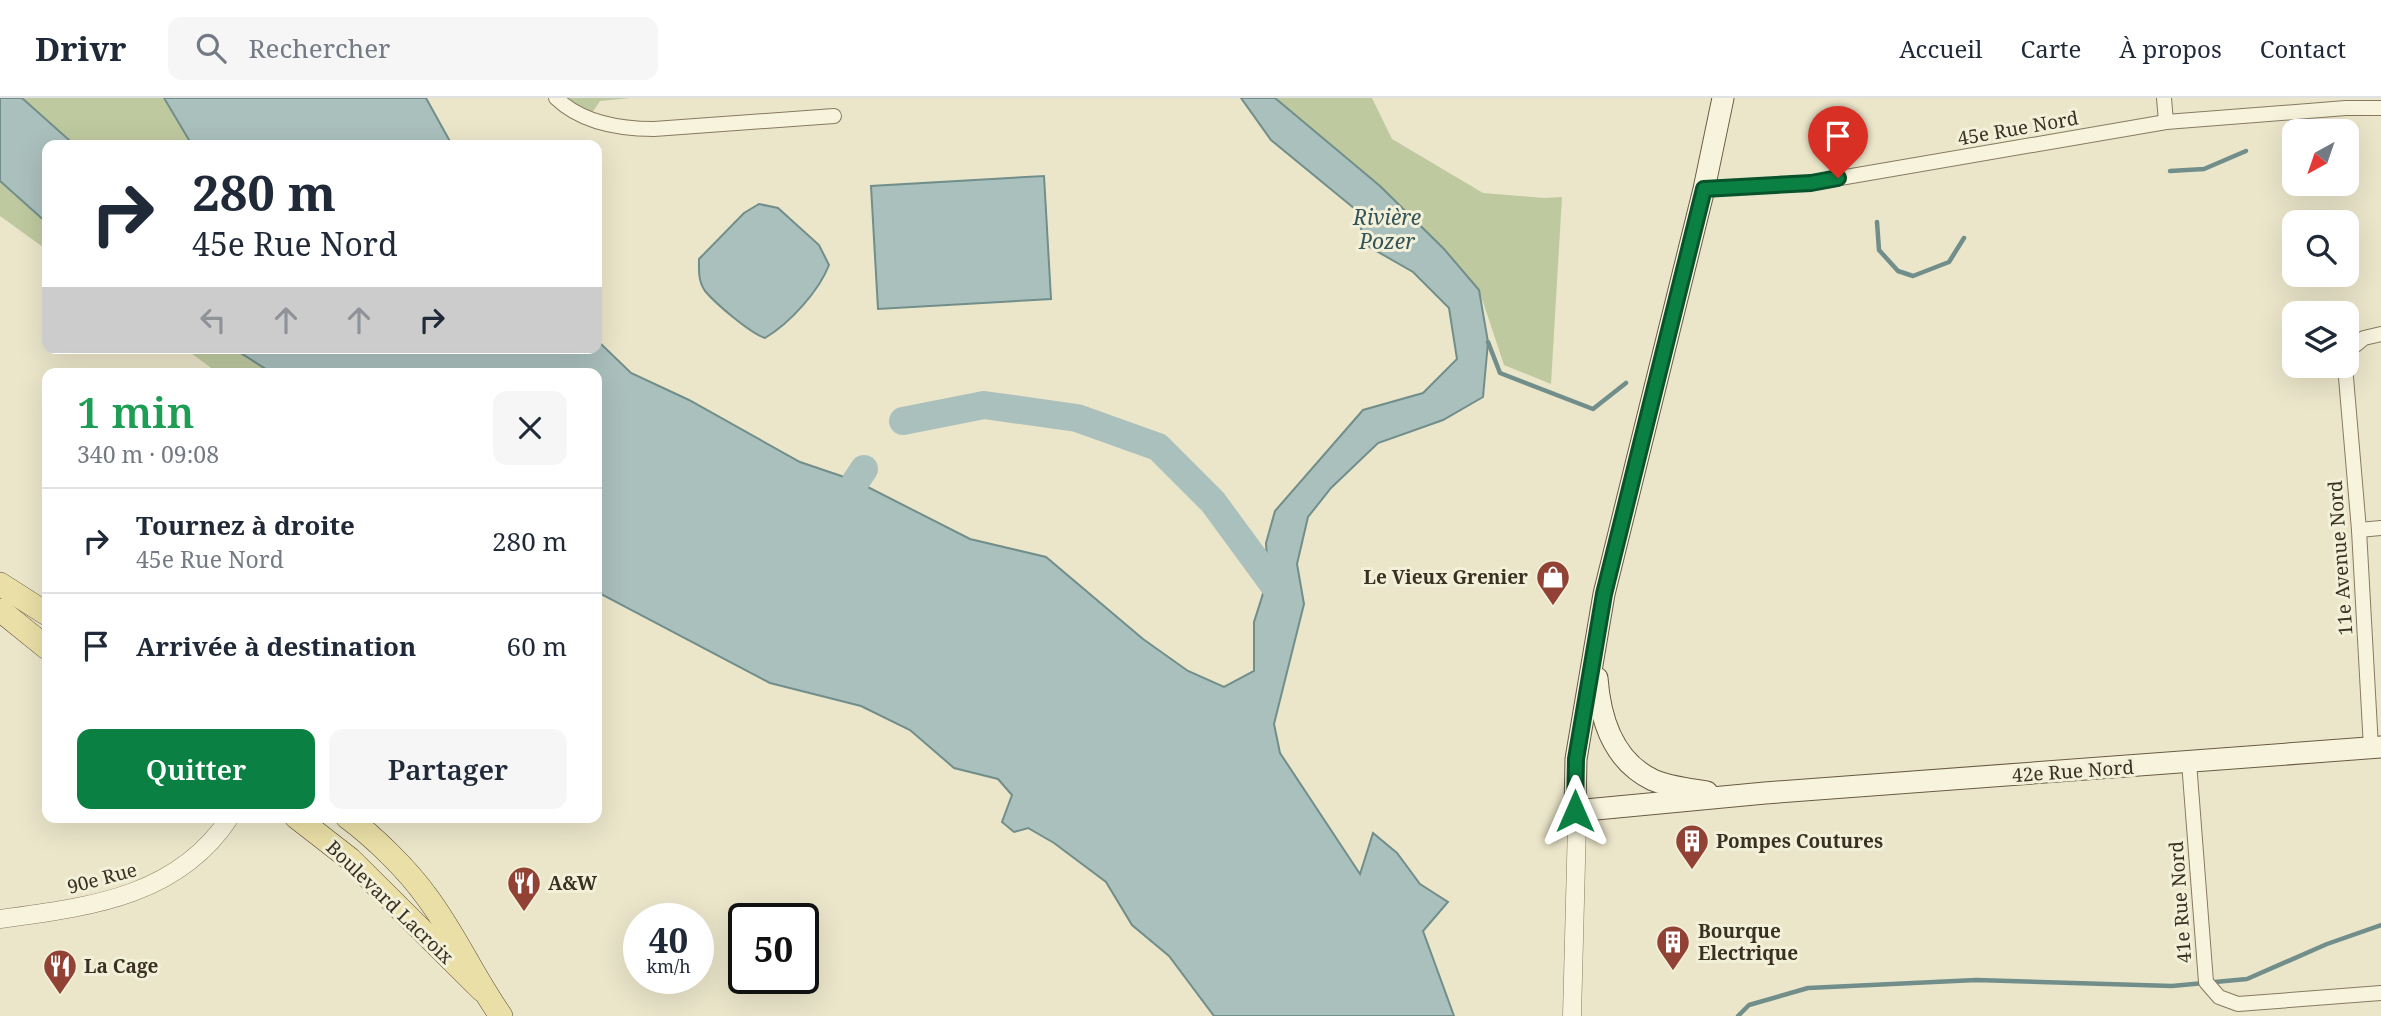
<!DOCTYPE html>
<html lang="fr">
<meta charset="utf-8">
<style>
body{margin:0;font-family:"Noto Serif",serif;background:#f6f6f7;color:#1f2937;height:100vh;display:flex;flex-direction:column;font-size:26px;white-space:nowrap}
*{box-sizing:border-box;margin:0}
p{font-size:23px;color:#747a83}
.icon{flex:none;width:38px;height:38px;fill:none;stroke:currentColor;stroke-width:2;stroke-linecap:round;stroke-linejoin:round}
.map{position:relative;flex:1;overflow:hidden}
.panel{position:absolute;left:42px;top:270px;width:560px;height:455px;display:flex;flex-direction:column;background:#fff;border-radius:14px;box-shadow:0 7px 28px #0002}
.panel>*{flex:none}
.banner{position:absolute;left:42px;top:42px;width:560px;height:214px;border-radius:14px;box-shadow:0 7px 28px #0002;background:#fff;color:#1f2937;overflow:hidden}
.needle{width:46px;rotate:220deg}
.buttons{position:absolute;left:2282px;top:21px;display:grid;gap:14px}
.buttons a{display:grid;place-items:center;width:77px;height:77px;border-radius:14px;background:#fff;box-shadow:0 7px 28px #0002;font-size:35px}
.speed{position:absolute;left:623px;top:805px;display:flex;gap:14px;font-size:35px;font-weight:700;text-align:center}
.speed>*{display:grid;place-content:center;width:91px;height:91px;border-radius:50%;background:#fff;box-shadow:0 7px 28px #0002;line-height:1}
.speed small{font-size:18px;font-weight:400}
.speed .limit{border:4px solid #111;border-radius:10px;background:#fff;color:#111}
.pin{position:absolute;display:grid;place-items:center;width:60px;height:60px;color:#fff;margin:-72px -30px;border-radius:50% 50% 50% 0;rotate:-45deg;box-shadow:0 0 7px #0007}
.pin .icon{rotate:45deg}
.me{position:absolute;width:77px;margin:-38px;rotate:0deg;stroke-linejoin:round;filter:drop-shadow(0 0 5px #0008)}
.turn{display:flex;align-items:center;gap:24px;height:147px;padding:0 35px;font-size:32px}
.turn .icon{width:91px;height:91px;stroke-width:2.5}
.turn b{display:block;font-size:49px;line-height:60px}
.lanes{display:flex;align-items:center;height:66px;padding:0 35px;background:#0003;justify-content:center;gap:35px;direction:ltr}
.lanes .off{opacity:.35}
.round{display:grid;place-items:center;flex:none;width:74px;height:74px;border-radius:14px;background:#f6f6f7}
.head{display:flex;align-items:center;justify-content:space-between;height:119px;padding:0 35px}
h1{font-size:42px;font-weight:600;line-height:52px;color:#1e9e55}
.button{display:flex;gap:14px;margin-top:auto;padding:14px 35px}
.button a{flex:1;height:80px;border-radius:14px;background:#0b8043;color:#fff;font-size:28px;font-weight:600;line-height:80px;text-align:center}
.button a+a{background:#f6f6f7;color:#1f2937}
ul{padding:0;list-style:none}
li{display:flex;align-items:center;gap:21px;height:105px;padding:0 35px;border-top:2px solid #e0e1e3}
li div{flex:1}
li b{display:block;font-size:26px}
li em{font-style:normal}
header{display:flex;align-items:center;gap:42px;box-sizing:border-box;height:98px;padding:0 35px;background:#fff;border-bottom:2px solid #e0e1e3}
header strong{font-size:33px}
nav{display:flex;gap:38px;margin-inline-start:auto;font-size:24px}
.search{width:490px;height:63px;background:#f6f6f7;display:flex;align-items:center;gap:18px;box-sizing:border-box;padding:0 24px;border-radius:14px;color:#747a83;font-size:26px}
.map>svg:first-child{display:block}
</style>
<header>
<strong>Drivr</strong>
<div class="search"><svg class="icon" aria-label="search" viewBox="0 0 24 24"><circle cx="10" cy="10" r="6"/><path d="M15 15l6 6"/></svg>Rechercher</div>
<nav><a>Accueil</a><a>Carte</a><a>À propos</a><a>Contact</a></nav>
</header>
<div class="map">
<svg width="2381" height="918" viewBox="0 0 2381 918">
<rect width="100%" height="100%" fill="#ebe6ca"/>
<g fill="#bec99f">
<polygon points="22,0 163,0 192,47 78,47 69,42"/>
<polygon points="556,0 631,0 600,3 588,21"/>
<polygon points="1275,0 1372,0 1392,41 1483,95 1544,100 1562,99 1551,286 1504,267 1479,192"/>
<polygon points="0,83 47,119 47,152 0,118"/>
<polygon points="184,250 235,250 274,275 218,275"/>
</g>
<g fill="#aac0bd" stroke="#718e8b" stroke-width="2">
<polygon points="0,0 22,0 69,42 78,47 47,47 47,125 0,83"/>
<polygon points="164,0 426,0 452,47 192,47"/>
<polygon points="1241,0 1275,0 1380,88 1444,151 1479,192 1488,244 1483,299 1443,322 1378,345 1331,390 1308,419 1297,466 1304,506 1274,626 1280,655 1360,776 1373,735 1397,755 1420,786 1448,804 1423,833 1454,918 1214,918 1169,858 1132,827 1106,784 1054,745 1028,730 1014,734 1002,724 1012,697 998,681 954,670 910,632 861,608 770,585 597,494 597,275 272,275 233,250 597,250 597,242 631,275 689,302 800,364 856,383 970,441 1046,459 1143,541 1188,573 1224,589 1254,573 1254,524 1268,480 1266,445 1275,413 1363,312 1423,295 1457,261 1449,210 1413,174 1366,147 1355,111 1271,42"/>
<polygon points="1044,78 1051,201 878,211 871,88"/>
<path d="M759 106 778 110 819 147 829 167C819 193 790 225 765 240 750 235 716 206 705 193 698 183 699 172 699 161L744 115Z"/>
</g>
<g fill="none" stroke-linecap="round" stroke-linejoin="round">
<g stroke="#718e8b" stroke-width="4.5">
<polyline points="2170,73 2204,71 2246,53"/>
<polyline points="1877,124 1879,152 1898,173 1913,178 1949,164 1964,140"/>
<polyline points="1488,244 1500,275 1593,311 1626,285"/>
<polyline points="1738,918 1749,907 1808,890 1976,882 2172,888 2247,881 2327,846 2381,827"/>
</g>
<g stroke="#aac0bd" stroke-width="28">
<polyline points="903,323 984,307 1077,320 1158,349 1213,404 1279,494"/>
<polyline points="856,383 864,371"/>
</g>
<g stroke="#877a60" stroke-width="16">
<g id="minor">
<path d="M556 0C582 25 619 31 654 31L834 18"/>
<polyline points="2164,0 2166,24"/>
<polyline points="1704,91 1811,85 2166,24 2346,10 2381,10"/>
<polyline points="2347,259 2348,253 2364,240 2381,236"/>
<polyline points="2345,268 2359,432 2371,650"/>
<polyline points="2359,432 2381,430"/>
<polyline points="2189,664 2206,884 2219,899 2238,906 2381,895"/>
</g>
</g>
<g stroke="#877a60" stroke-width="19">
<g id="tertiary">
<path d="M0 821C87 809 177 800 230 719"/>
<polyline points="1572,918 1577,726 1575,713"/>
</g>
</g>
<g stroke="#695b43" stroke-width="23">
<g id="secondary">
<polyline points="1723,0 1704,91 1604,496 1576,661 1575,713 1765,695 2381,649"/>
<path d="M1597 580C1600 620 1613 663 1653 682 1669 689 1689 691 1707 694"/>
</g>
</g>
<g stroke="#554834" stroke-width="24">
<g id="primary">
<polyline points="0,486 47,516"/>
<polyline points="0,512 47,550"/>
<polyline points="296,719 350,761 482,892"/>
<path d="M347 719C374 739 407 771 427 799 455 836 474 880 501 918"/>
</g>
</g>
<use href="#minor" stroke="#f7f3dd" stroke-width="14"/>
<use href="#tertiary" stroke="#f7f3dd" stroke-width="18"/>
<use href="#secondary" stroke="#f7f3dd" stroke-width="21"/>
<use href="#primary" stroke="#eadfa7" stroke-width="23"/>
</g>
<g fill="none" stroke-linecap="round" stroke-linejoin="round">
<g stroke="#07532c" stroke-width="18">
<polyline id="route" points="1575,713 1576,661 1604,496 1704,91 1811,85 1838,80"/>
</g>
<use href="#route" stroke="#0b8043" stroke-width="12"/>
</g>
<defs>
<g id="shop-pin" transform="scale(1.75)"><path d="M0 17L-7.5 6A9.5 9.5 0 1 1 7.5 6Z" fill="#914235" stroke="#f3f0d9"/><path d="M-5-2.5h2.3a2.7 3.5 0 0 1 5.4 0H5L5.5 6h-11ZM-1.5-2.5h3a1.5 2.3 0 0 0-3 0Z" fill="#fff"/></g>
<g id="building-pin" transform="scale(1.75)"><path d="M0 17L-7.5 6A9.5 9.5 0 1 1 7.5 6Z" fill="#914235" stroke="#f3f0d9"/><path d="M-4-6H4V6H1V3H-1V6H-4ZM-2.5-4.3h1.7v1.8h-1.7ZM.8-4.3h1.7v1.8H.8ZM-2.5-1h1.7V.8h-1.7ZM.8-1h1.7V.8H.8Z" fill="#fff"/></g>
<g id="restaurant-pin" transform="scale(1.75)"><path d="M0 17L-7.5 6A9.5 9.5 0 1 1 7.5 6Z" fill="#914235" stroke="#f3f0d9"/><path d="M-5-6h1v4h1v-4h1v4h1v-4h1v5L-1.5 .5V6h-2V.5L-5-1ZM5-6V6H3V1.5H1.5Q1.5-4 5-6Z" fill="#fff"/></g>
</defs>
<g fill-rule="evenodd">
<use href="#shop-pin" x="1553" y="479"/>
<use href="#building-pin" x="1692" y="743"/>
<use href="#restaurant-pin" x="524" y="785"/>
<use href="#building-pin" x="1673" y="844"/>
<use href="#restaurant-pin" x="60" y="868"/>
</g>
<g text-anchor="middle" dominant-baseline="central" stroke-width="6" stroke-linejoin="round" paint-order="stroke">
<g font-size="19" fill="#393022" stroke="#f3f0d9">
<text transform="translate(2018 30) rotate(-10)">45e Rue Nord</text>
<text transform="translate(2340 460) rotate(-94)">11e Avenue Nord</text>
<text transform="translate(2073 673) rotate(-4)">42e Rue Nord</text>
<text transform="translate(102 780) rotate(-15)">90e Rue</text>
<text transform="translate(390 804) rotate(44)">Boulevard Lacroix</text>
<text transform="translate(2180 804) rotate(-94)">41e Rue Nord</text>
</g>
<g font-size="19" font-weight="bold" fill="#393022" stroke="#f3f0d9" text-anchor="start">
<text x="1528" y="479" text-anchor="end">Le Vieux Grenier</text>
<text x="1716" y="743">Pompes Coutures</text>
<text x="548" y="785">A&amp;W</text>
<text x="1698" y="833">Bourque<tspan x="1698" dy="22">Electrique</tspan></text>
<text x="84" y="868">La Cage</text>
</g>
<g font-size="21" font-style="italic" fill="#335457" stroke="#f3f0d9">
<text x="1387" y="119">Rivière<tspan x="1387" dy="24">Pozer</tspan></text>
</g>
</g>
</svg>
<div class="buttons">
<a><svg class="needle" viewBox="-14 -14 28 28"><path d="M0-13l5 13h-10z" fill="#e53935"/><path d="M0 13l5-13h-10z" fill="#747a83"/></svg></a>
<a><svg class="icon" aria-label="search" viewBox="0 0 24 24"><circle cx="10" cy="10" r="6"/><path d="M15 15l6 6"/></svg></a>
<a><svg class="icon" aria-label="layers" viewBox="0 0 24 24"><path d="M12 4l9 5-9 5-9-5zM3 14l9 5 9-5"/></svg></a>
</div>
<div class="speed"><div>40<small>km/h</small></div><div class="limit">50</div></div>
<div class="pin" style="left:1838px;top:80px;background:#d93025"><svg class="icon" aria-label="arrive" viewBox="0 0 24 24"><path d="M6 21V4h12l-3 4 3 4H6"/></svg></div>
<svg class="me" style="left:1575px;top:713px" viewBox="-20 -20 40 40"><path d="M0-17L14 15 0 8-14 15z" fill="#0b8043" stroke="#fff" stroke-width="4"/></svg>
<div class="banner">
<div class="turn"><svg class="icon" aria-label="right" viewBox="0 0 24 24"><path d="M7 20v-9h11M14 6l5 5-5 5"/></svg><div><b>280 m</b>45e Rue Nord</div></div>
<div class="lanes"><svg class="icon off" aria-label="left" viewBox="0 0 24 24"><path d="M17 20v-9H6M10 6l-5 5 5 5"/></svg><svg class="icon off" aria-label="ahead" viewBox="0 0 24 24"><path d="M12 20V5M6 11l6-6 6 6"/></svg><svg class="icon off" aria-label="ahead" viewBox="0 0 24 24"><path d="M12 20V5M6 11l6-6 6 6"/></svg><svg class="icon" aria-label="right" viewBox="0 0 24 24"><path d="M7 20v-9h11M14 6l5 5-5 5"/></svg></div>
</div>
<section class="panel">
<div class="head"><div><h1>1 min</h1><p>340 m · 09:08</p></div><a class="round"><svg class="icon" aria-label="close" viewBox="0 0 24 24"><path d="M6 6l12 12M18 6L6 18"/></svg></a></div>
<ul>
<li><svg class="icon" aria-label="right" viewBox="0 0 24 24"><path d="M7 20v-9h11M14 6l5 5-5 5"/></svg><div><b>Tournez à droite</b><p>45e Rue Nord</p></div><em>280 m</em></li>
<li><svg class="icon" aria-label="arrive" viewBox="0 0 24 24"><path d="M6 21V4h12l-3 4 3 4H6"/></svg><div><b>Arrivée à destination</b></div><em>60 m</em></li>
</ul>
<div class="button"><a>Quitter</a><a>Partager</a></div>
</section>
</div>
